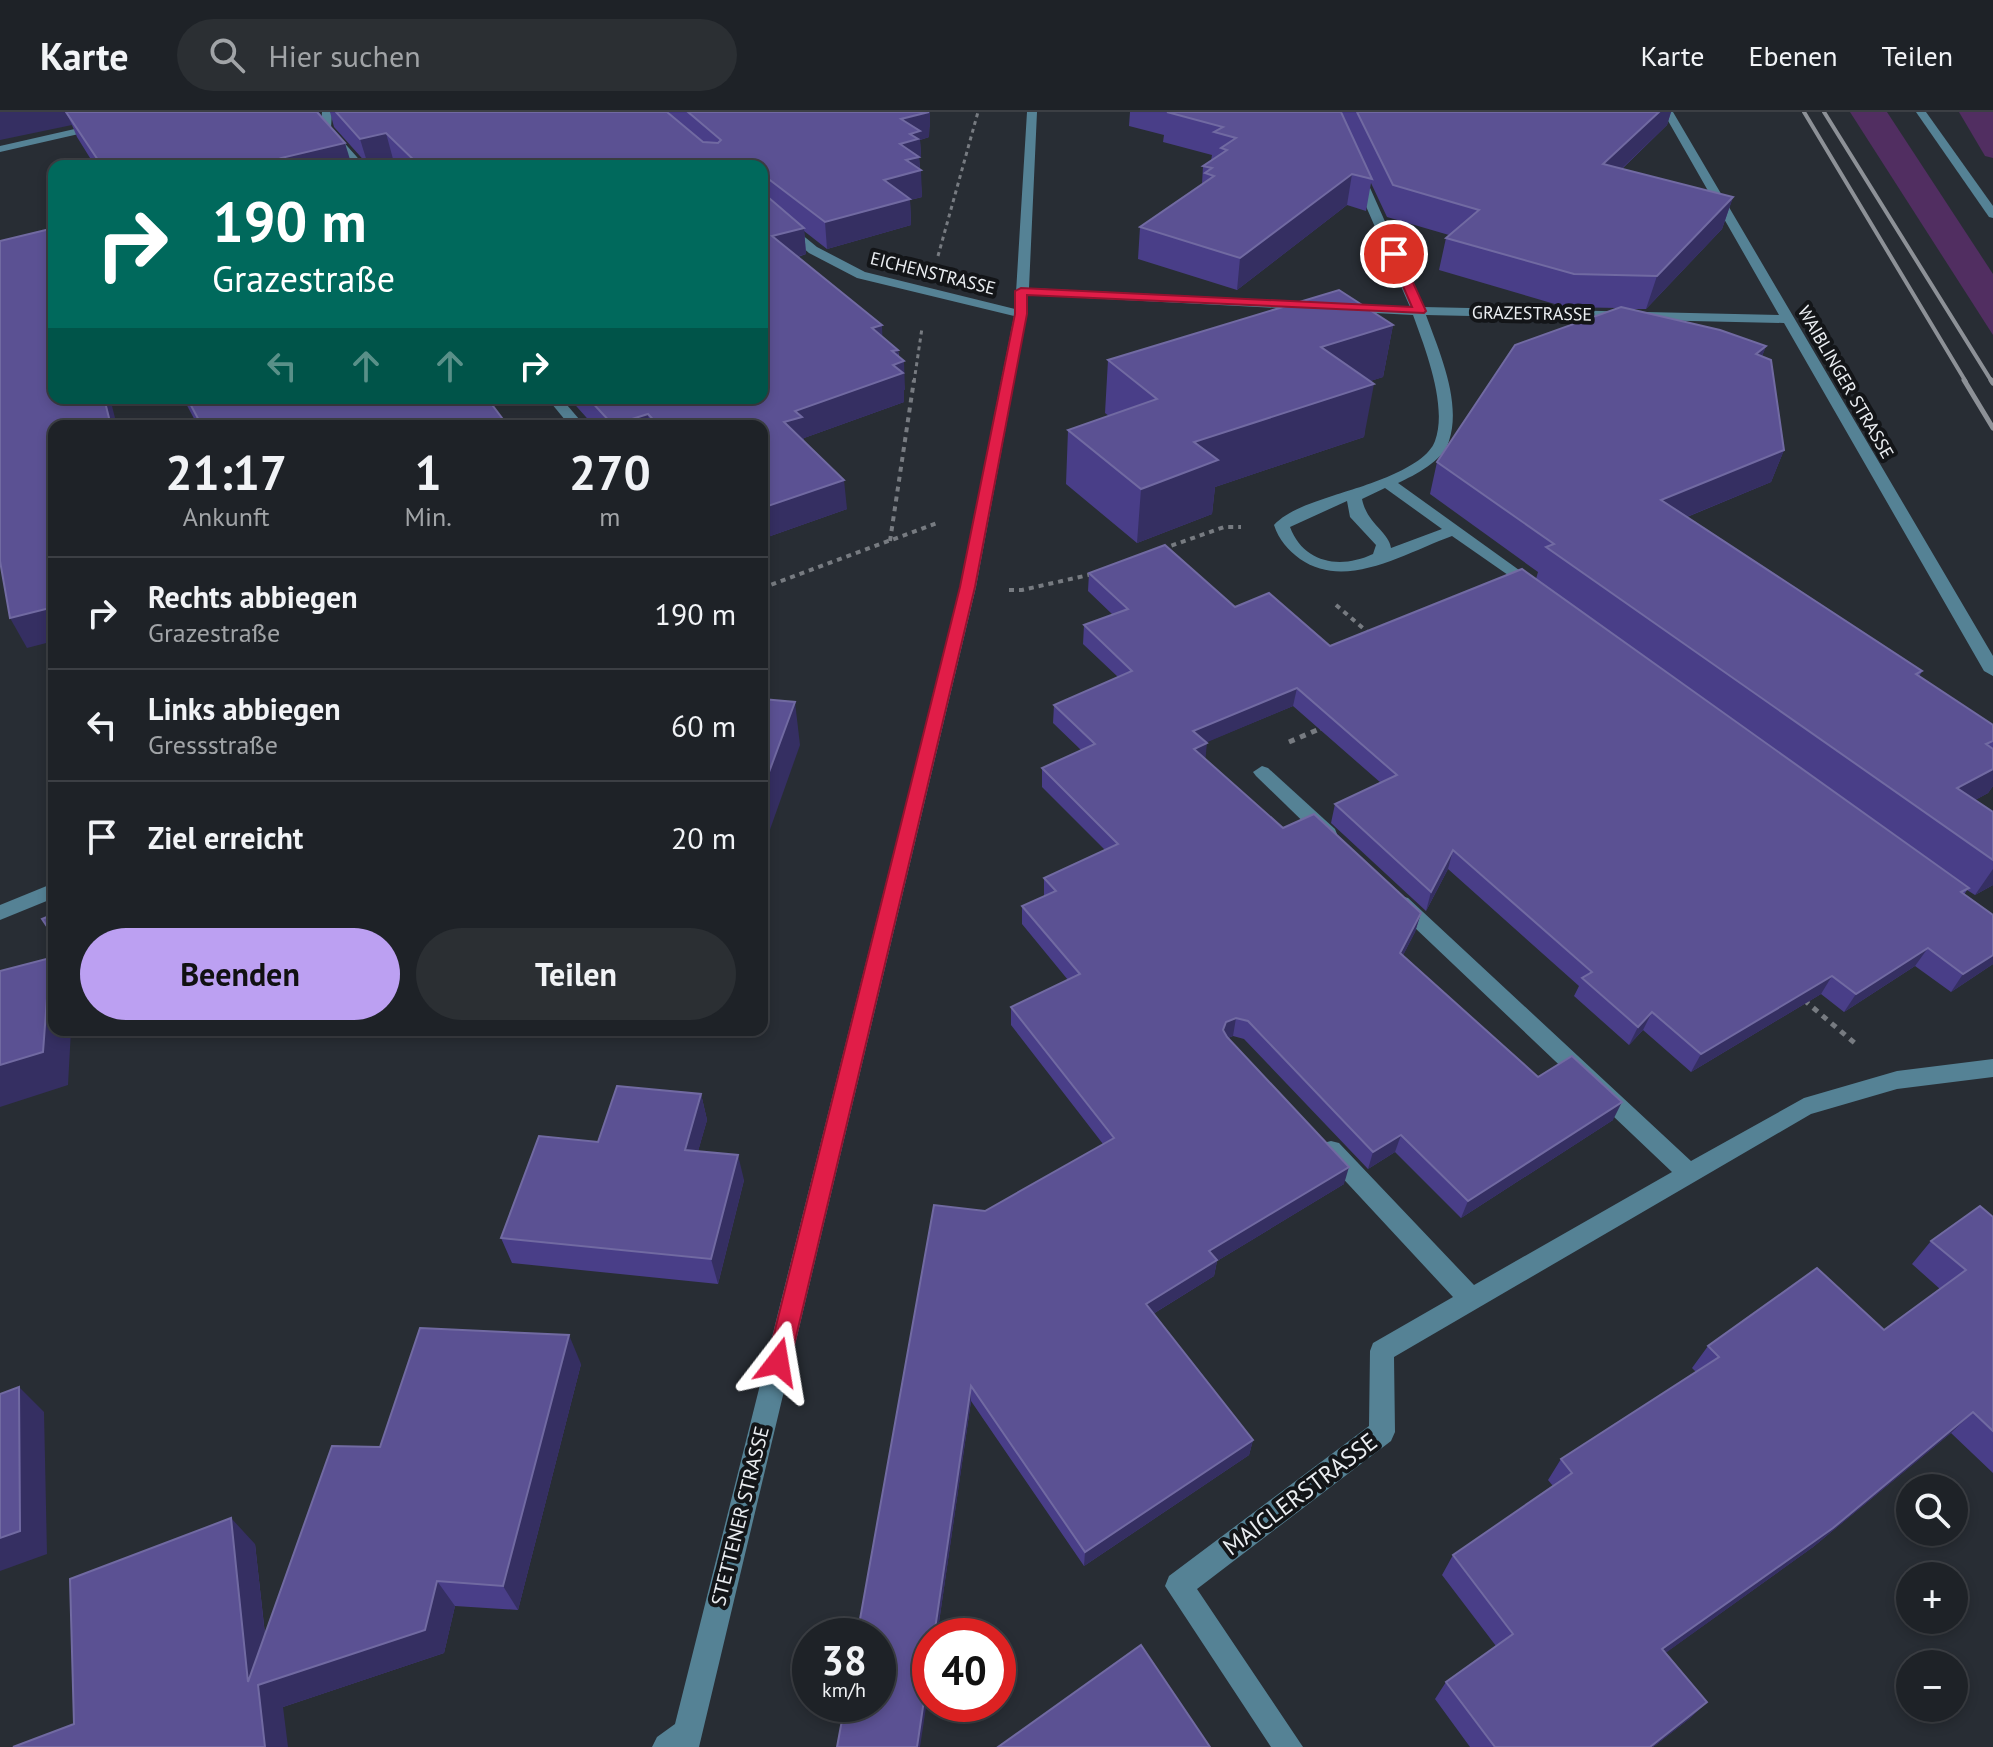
<!DOCTYPE html>
<html lang="de">
<meta charset="utf-8">
<style>
body{margin:0;font-family:"PT Sans",sans-serif;background:#2b2f33;color:#f1f3f6;height:100vh;display:flex;flex-direction:column;font-size:30px;white-space:nowrap}
*{box-sizing:border-box;margin:0}
p{font-size:26px;color:#a1a4a7}
.icon{flex:none;width:44px;height:44px;fill:none;stroke:currentColor;stroke-width:2;stroke-linecap:round;stroke-linejoin:round}
.map{position:relative;flex:1;overflow:hidden}
.drawer{position:absolute;left:48px;top:308px;width:720px;height:616px;display:flex;flex-direction:column;background:#1e2227;border-radius:16px;box-shadow:0 4px 12px #0003,0 0 0 2px #3c3f44}
.drawer>*{flex:none}
.guide{position:absolute;left:48px;top:48px;width:720px;height:244px;border-radius:16px;box-shadow:0 4px 12px #0003,0 0 0 2px #3c3f44;background:#00695c;color:#fff;overflow:hidden}
.tools{position:absolute;left:1896px;top:1362px;display:grid;gap:16px}
.tools a{display:grid;place-items:center;width:72px;height:72px;border-radius:50%;background:#1e2227;box-shadow:0 4px 12px #0003,0 0 0 2px #3c3f44;font-size:40px}
.speed{position:absolute;left:792px;top:1506px;display:flex;gap:16px;font-size:40px;font-weight:700;text-align:center}
.speed>*{display:grid;place-content:center;width:104px;height:104px;border-radius:50%;background:#1e2227;box-shadow:0 4px 12px #0003,0 0 0 2px #3c3f44;line-height:1}
.speed small{font-size:20px;font-weight:400}
.speed .limit{border:12px solid #d22;background:#fff;color:#111}
.pin{position:absolute;display:grid;place-items:center;width:68px;height:68px;color:#fff;margin:-34px;border:4px solid #fff;border-radius:50%;box-shadow:0 2px 8px #0007}
.me{position:absolute;width:88px;margin:-44px;rotate:14deg;stroke-linejoin:round;filter:drop-shadow(0 0 6px #0008)}
.turn{display:flex;align-items:center;gap:28px;height:168px;padding:0 32px;font-size:36px}
.turn .icon{width:104px;height:104px;stroke-width:2.5}
.turn b{display:block;font-size:56px;line-height:68px}
.lanes{display:flex;align-items:center;height:76px;padding:0 32px;background:#0003;justify-content:center;gap:40px;direction:ltr}
.lanes .off{opacity:.35}
.eta{display:flex;justify-content:space-evenly;align-items:center;height:136px;text-align:center}
.eta b{font-size:48px;font-weight:800;line-height:56px}
.action{display:flex;gap:16px;margin-top:auto;padding:16px 32px}
.action a{flex:1;height:92px;border-radius:48px;background:#bca0f2;color:#111;font-size:32px;font-weight:800;line-height:92px;text-align:center}
.action a+a{background:#2b2f33;color:#f1f3f6}
ul{padding:0;list-style:none}
li{display:flex;align-items:center;gap:24px;height:112px;padding:0 32px;border-top:2px solid #3c3f44}
li div{flex:1}
li b{display:block;font-size:30px}
li em{font-style:normal}
header{display:flex;align-items:center;gap:48px;box-sizing:border-box;height:112px;padding:0 40px;background:#1e2227;border-bottom:2px solid #3c3f44}
header strong{font-size:38px}
nav{display:flex;gap:44px;margin-inline-start:auto;font-size:28px}
.search{width:560px;height:72px;background:#2b2f33;display:flex;align-items:center;gap:20px;box-sizing:border-box;padding:0 28px;border-radius:44px;color:#a1a4a7;font-size:30px}
.map>svg:first-child{display:block}
</style>
<header>
<strong>Karte</strong>
<div class="search"><svg class="icon" aria-label="search" viewBox="0 0 24 24"><circle cx="10" cy="10" r="6"/><path d="M15 15l6 6"/></svg>Hier suchen</div>
<nav><a>Karte</a><a>Ebenen</a><a>Teilen</a></nav>
</header>
<div class="map">
<svg width="1993" height="1635" viewBox="0 0 1993 1635">
<rect width="100%" height="100%" fill="#282d34"/>
<g fill="#512e61">
<polygon points="1850,0 1887,0 1993,162 1993,223"/>
<polygon points="1959,0 1993,0 1993,46 1985,44"/>
</g>
<g fill="none" stroke-linecap="round" stroke-linejoin="round">
<g stroke="#777b81" stroke-width="3" stroke-dasharray="4 4" stroke-linecap="butt">
<polyline points="938,144 978,0"/>
<polyline points="914,270 922,216"/>
</g>
<g stroke="#777b81" stroke-width="4" stroke-dasharray="5 5" stroke-linecap="butt">
<polyline points="890,429 914,268"/>
<polyline points="1162,437 1224,415 1241,415"/>
<polyline points="762,476 937,411"/>
<polyline points="1009,478 1022,478 1093,462"/>
<polyline points="1336,493 1371,523"/>
<polyline points="1320,617 1324,615"/>
</g>
<g stroke="#777b81" stroke-width="5" stroke-dasharray="6 6" stroke-linecap="butt">
<polyline points="1289,630 1324,615"/>
<polyline points="1804,888 1857,933"/>
</g>
<g fill="#558295" fill-rule="evenodd">
<polygon points="322,0 332,0 331,16 365,54 353,54 321,16"/>
<path d="M1027 0H1037L1029 176 1410 195 1351 60 1357 57 1363 60 1423 195 1779 203 1663 0H1673L1993 544V564L1984 559 1784 211 1426 203C1439 239 1462 290 1449 329 1443 349 1415 363 1398 371L1540 473V479L1534 481 1452 424C1405 441 1346 479 1300 447 1288 438 1279 428 1274 413 1289 397 1315 390 1335 383 1360 375 1425 357 1435 329 1448 294 1425 236 1413 203L1028 183 1027 202 976 475 699 1635H652L657 1625 675 1612 960 475 1014 204 857 166 809 141 762 100V90L817 135 865 160 1015 197ZM1385 376 1442 417 1391 436C1389 420 1367 412 1362 387ZM1347 389 1350 405 1376 433 1373 442C1341 457 1304 452 1290 415Z"/>
<polygon points="1916,0 1926,0 1993,94 1993,106 1989,105"/>
<polygon points="101,11 106,14 105,16 0,40 0,34"/>
<polygon points="547,286 561,286 585,314 570,314"/>
<polygon points="1262,654 1268,656 1335,717 1337,722 1335,727 1321,727 1256,664 1253,660"/>
<polygon points="54,771 54,786 0,808 0,793"/>
<polygon points="1401,784 1408,786 1691,1049 1804,986 1897,959 1993,947 1993,965 1897,977 1811,1002 1394,1245 1395,1320 1391,1329 1197,1477 1303,1635 1271,1635 1165,1474 1169,1464 1369,1314 1370,1239 1373,1231 1453,1185 1323,1045 1320,1038 1323,1031 1331,1029 1339,1031 1474,1173 1672,1060 1394,796 1391,791 1394,786"/>
</g>
<g stroke="#8d9197" stroke-width="4">
<polyline points="1804,0 1966,270"/>
<polyline points="1824,0 1992,270"/>
</g>
<g stroke="#8d9197" stroke-width="5">
<polyline points="1964,268 1993,316"/>
<polyline points="1991,268 1993,271"/>
</g>
</g>
<g fill="#493e88">
<polygon points="0,0 319,0 352,54 95,54 77,25 72,13"/>
<polygon points="330,0 930,0 929,25 920,28 921,45 919,45 922,85 910,88 911,113 827,137 804,119 806,142 798,145 882,213 882,225 898,238 905,278 904,278 904,290 804,326 804,329 847,397 762,427 762,314 594,314 569,286 762,286 762,54 400,54 393,47 368,53 334,15"/>
<polygon points="1130,0 1671,0 1667,13 1622,57 1733,85 1722,117 1646,197 1627,197 1766,234 1762,244 1784,338 1771,370 1687,405 1922,559 1919,565 1993,613 1993,674 1988,681 1975,688 1993,700 1993,773 1975,783 1967,778 1964,783 1993,803 1993,852 1951,880 1915,854 1844,900 1821,882 1691,960 1643,918 1629,933 1574,884 1579,874 1448,757 1426,799 1331,711 1335,692 1381,671 1293,594 1206,630 1205,647 1283,716 1421,801 1415,820 1403,843 1538,965 1613,1008 1461,1106 1395,1040 1368,1057 1244,927 1233,924 1228,926 1344,1072 1217,1149 1214,1164 1153,1202 1253,1328 1249,1343 1084,1454 971,1289 937,1524 930,1524 985,1099 1103,1032 1011,913 1011,895 1068,868 1022,812 1022,794 1044,784 1044,766 1105,738 1042,675 1042,656 1081,638 1053,611 1054,593 1118,565 1083,532 1084,513 1113,503 1088,479 1089,461 1235,495 1330,534 1536,467 1538,460 1430,382 1437,350 1618,196 1565,195 1439,158 1446,126 1449,123 1387,105 1371,71 1366,99 1347,93 1237,178 1138,147 1140,115 1202,72 1203,54 1211,49 1212,43 1163,30 1164,23 1129,14"/>
<polygon points="1393,213 1383,265 1370,269 1364,325 1215,375 1212,402 1137,431 1066,372 1068,318 1109,304 1105,301 1108,248"/>
<polygon points="183,286 331,286 508,314 198,314"/>
<polygon points="701,982 707,1008 698,1039 744,1068 718,1172 512,1151 501,1126 598,1030"/>
<polygon points="1993,1105 1993,1361 1951,1321 1813,1435 1665,1541 1707,1590 1689,1607 1653,1635 1470,1635 1435,1587 1446,1570 1496,1534 1442,1463 1453,1443 1553,1374 1548,1368 1561,1347 1696,1260 1692,1256 1708,1234 1884,1218 1940,1177 1912,1152 1931,1129"/>
<polygon points="581,1252 518,1498 455,1494 444,1541 283,1595 74,1612 255,1432 265,1522 380,1335"/>
</g>
<g fill="#352f62">
<polygon points="0,0 66,0 72,13 0,28"/>
<polygon points="918,0 930,0 930,15 929,15 929,25 920,28 921,45 919,45 920,59 921,58 922,85 910,88 911,113 827,137 825,110 884,68 901,7"/>
<polygon points="1659,0 1671,0 1667,13 1594,83 1603,52"/>
<polygon points="386,21 393,47 368,53 360,27"/>
<polygon points="345,31 352,54 283,54 281,46"/>
<polygon points="1352,62 1347,93 1237,178 1240,146"/>
<polygon points="1733,85 1722,117 1646,197 1657,164"/>
<polygon points="804,116 806,142 775,151 772,124"/>
<polygon points="882,213 883,241 872,216"/>
<polygon points="1393,213 1383,265 1313,288 1321,235"/>
<polygon points="1766,234 1754,265 1756,242"/>
<polygon points="898,238 898,251 904,249 905,278 904,278 904,290 804,326 804,333 784,310 795,299 892,239"/>
<polygon points="1374,272 1364,325 1215,375 1212,402 1137,431 1141,377 1194,330"/>
<polygon points="104,286 110,286 117,314 111,314"/>
<polygon points="648,302 650,314 613,314 613,313"/>
<polygon points="1784,338 1771,370 1650,420 1661,388"/>
<polygon points="844,368 847,397 762,427 762,396"/>
<polygon points="54,495 54,529 27,536 10,506"/>
<polygon points="1297,576 1293,594 1191,637 1193,619"/>
<polygon points="795,590 800,633 762,740 762,679"/>
<polygon points="1207,631 1205,650 1194,637"/>
<polygon points="1993,657 1993,674 1988,681 1937,709 1957,676"/>
<polygon points="1453,738 1448,757 1426,799 1431,780"/>
<polygon points="1993,757 1993,773 1975,783"/>
<polygon points="1421,801 1415,820 1395,859 1400,841"/>
<polygon points="1928,836 1915,854 1844,900 1856,882"/>
<polygon points="1993,843 1993,852 1951,880 1963,862"/>
<polygon points="50,846 54,852 54,918 71,918 68,973 0,995 0,953"/>
<polygon points="1832,864 1821,882 1691,960 1701,942"/>
<polygon points="1652,900 1643,918 1629,933 1638,915"/>
<polygon points="1236,906 1233,924 1223,928 1223,918 1226,910"/>
<polygon points="701,982 707,1008 691,1064 685,1038"/>
<polygon points="1622,990 1613,1008 1461,1106 1468,1089"/>
<polygon points="1401,1023 1395,1040 1368,1057 1373,1040"/>
<polygon points="738,1043 744,1068 718,1172 711,1147"/>
<polygon points="1349,1055 1344,1072 1217,1149 1214,1164 1143,1208 1146,1192 1209,1139"/>
<polygon points="569,1223 581,1252 518,1498 503,1474"/>
<polygon points="971,1274 971,1289 937,1524 934,1524"/>
<polygon points="19,1275 44,1300 47,1442 0,1459 0,1426"/>
<polygon points="1973,1300 1951,1321 1813,1435 1646,1555 1662,1537"/>
<polygon points="1253,1328 1249,1343 1084,1454 1085,1440"/>
<polygon points="231,1406 255,1432 270,1569 437,1469 455,1494 444,1541 283,1595 288,1635 265,1635 248,1570"/>
<polygon points="930,1548 930,1569 920,1635 917,1635"/>
<polygon points="1707,1590 1689,1607 1653,1635 1650,1635"/>
</g>
<g fill="#5b5193" stroke="#716aa2" stroke-width="2">
<polygon points="66,0 317,0 345,31 281,46 288,54 102,54"/>
<polygon points="336,0 667,0 703,30 718,31 721,28 688,0 929,0 901,7 920,19 910,22 918,27 900,32 919,45 906,48 921,58 884,68 910,87 825,110 762,62 762,54 420,54 386,21 360,27"/>
<polygon points="1167,0 1341,0 1372,67 1352,62 1240,146 1140,115 1214,64 1205,61 1212,56 1203,54 1227,38 1221,36 1236,26 1214,20 1223,15"/>
<polygon points="1357,0 1659,0 1603,52 1733,85 1657,164 1574,162 1446,126 1479,98 1393,73"/>
<polygon points="762,80 804,116 772,124 882,213 872,216 898,238 892,239 904,249 893,253 903,261 795,299 802,305 784,310 844,368 762,396 762,314 659,314 648,302 613,313 588,286 762,286"/>
<polygon points="54,116 54,286 104,286 111,314 54,314 54,495 10,506 0,449 0,129"/>
<polygon points="1339,178 1393,213 1321,235 1374,272 1194,330 1218,348 1141,377 1068,318 1157,287 1108,248"/>
<polygon points="1621,195 1720,218 1766,234 1756,242 1771,248 1784,338 1661,388 1922,559 1916,562 1993,613 1993,629 1986,632 1993,637 1993,657 1957,676 1993,700 1993,748 1546,435 1554,432 1437,350 1515,233"/>
<polygon points="187,286 487,286 508,314 202,314"/>
<polygon points="1165,433 1235,495 1269,481 1330,534 1522,457 1969,776 1961,780 1993,803 1993,843 1963,862 1928,836 1856,882 1832,864 1701,942 1652,900 1638,915 1582,866 1592,860 1453,738 1431,780 1335,692 1397,663 1297,576 1193,619 1207,631 1194,637 1283,716 1314,702 1421,801 1400,841 1538,965 1572,944 1622,990 1468,1089 1401,1023 1373,1040 1248,909 1236,906 1226,910 1223,918 1227,925 1349,1055 1209,1139 1217,1148 1146,1192 1253,1328 1085,1440 971,1274 934,1524 930,1524 930,1548 917,1635 837,1635 845,1592 878,1592 878,1524 857,1524 934,1093 985,1099 1114,1026 1011,895 1080,862 1022,794 1056,779 1044,766 1118,732 1042,656 1095,632 1054,593 1132,559 1084,513 1128,497 1089,461"/>
<polygon points="762,587 795,590 762,679"/>
<polygon points="54,802 54,825 42,807"/>
<polygon points="50,846 43,940 0,953 0,859"/>
<polygon points="617,974 701,982 685,1038 738,1043 711,1147 501,1126 539,1024 598,1030"/>
<polygon points="1980,1094 1993,1105 1993,1319 1973,1300 1833,1416 1662,1537 1707,1590 1650,1635 1495,1635 1446,1570 1513,1522 1453,1443 1572,1361 1561,1347 1719,1245 1708,1234 1817,1156 1884,1218 1966,1158 1931,1129"/>
<polygon points="420,1216 569,1223 503,1474 437,1469 425,1518 258,1573 265,1635 13,1635 74,1612 70,1467 231,1406 248,1570 332,1334 380,1335"/>
<polygon points="19,1275 20,1419 0,1426 0,1282"/>
<polygon points="1141,1533 1210,1635 998,1635"/>
</g>
<polygon fill="#e11d48" stroke="#92132f" stroke-width="2" points="1394,138 1400,142 1426,199 1424,201 1027,183 1027,202 975,475 790,1250 786,1257 778,1260 770,1257 767,1250 960,475 1015,202 1015,179 1021,176 1412,195 1389,142"/>
<g text-anchor="middle" dominant-baseline="central" stroke-width="8" stroke-linejoin="round" paint-order="stroke">
<g font-size="18" fill="#ebeef2" stroke="#131518">
<text transform="translate(933 161) rotate(14)">EICHENSTRASSE</text>
<text transform="translate(1532 201) rotate(1)">GRAZESTRASSE</text>
<text transform="translate(1846 270) rotate(60)">WAIBLINGER STRASSE</text>
</g>
<g font-size="20" fill="#ebeef2" stroke="#131518">
<text transform="translate(740 1404) rotate(-76)">STETTENER STRASSE</text>
</g>
<g font-size="24" fill="#ebeef2" stroke="#131518">
<text transform="translate(1300 1382) rotate(-37)">MAICLERSTRASSE</text>
</g>
</g>
</svg>
<div class="tools">
<a><svg class="icon" aria-label="search" viewBox="0 0 24 24"><circle cx="10" cy="10" r="6"/><path d="M15 15l6 6"/></svg></a>
<a>+</a>
<a>−</a>
</div>
<div class="speed"><div>38<small>km/h</small></div><div class="limit">40</div></div>
<div class="pin" style="left:1394px;top:142px;background:#d93025"><svg class="icon" aria-label="arrive" viewBox="0 0 24 24"><path d="M6 21V4h12l-3 4 3 4H6"/></svg></div>
<svg class="me" style="left:778px;top:1250px" viewBox="-20 -20 40 40"><path d="M0-17L14 15 0 8-14 15z" fill="#e11d48" stroke="#fff" stroke-width="4"/></svg>
<div class="guide">
<div class="turn"><svg class="icon" aria-label="right" viewBox="0 0 24 24"><path d="M7 20v-9h11M14 6l5 5-5 5"/></svg><div><b>190 m</b>Grazestraße</div></div>
<div class="lanes"><svg class="icon off" aria-label="left" viewBox="0 0 24 24"><path d="M17 20v-9H6M10 6l-5 5 5 5"/></svg><svg class="icon off" aria-label="ahead" viewBox="0 0 24 24"><path d="M12 20V5M6 11l6-6 6 6"/></svg><svg class="icon off" aria-label="ahead" viewBox="0 0 24 24"><path d="M12 20V5M6 11l6-6 6 6"/></svg><svg class="icon" aria-label="right" viewBox="0 0 24 24"><path d="M7 20v-9h11M14 6l5 5-5 5"/></svg></div>
</div>
<section class="drawer">
<div class="eta">
<div><b>21:17</b><p>Ankunft</p></div>
<div><b>1</b><p>Min.</p></div>
<div><b>270</b><p>m</p></div>
</div>
<ul>
<li><svg class="icon" aria-label="right" viewBox="0 0 24 24"><path d="M7 20v-9h11M14 6l5 5-5 5"/></svg><div><b>Rechts abbiegen</b><p>Grazestraße</p></div><em>190 m</em></li>
<li><svg class="icon" aria-label="left" viewBox="0 0 24 24"><path d="M17 20v-9H6M10 6l-5 5 5 5"/></svg><div><b>Links abbiegen</b><p>Gressstraße</p></div><em>60 m</em></li>
<li><svg class="icon" aria-label="arrive" viewBox="0 0 24 24"><path d="M6 21V4h12l-3 4 3 4H6"/></svg><div><b>Ziel erreicht</b></div><em>20 m</em></li>
</ul>
<div class="action"><a>Beenden</a><a>Teilen</a></div>
</section>
</div>
